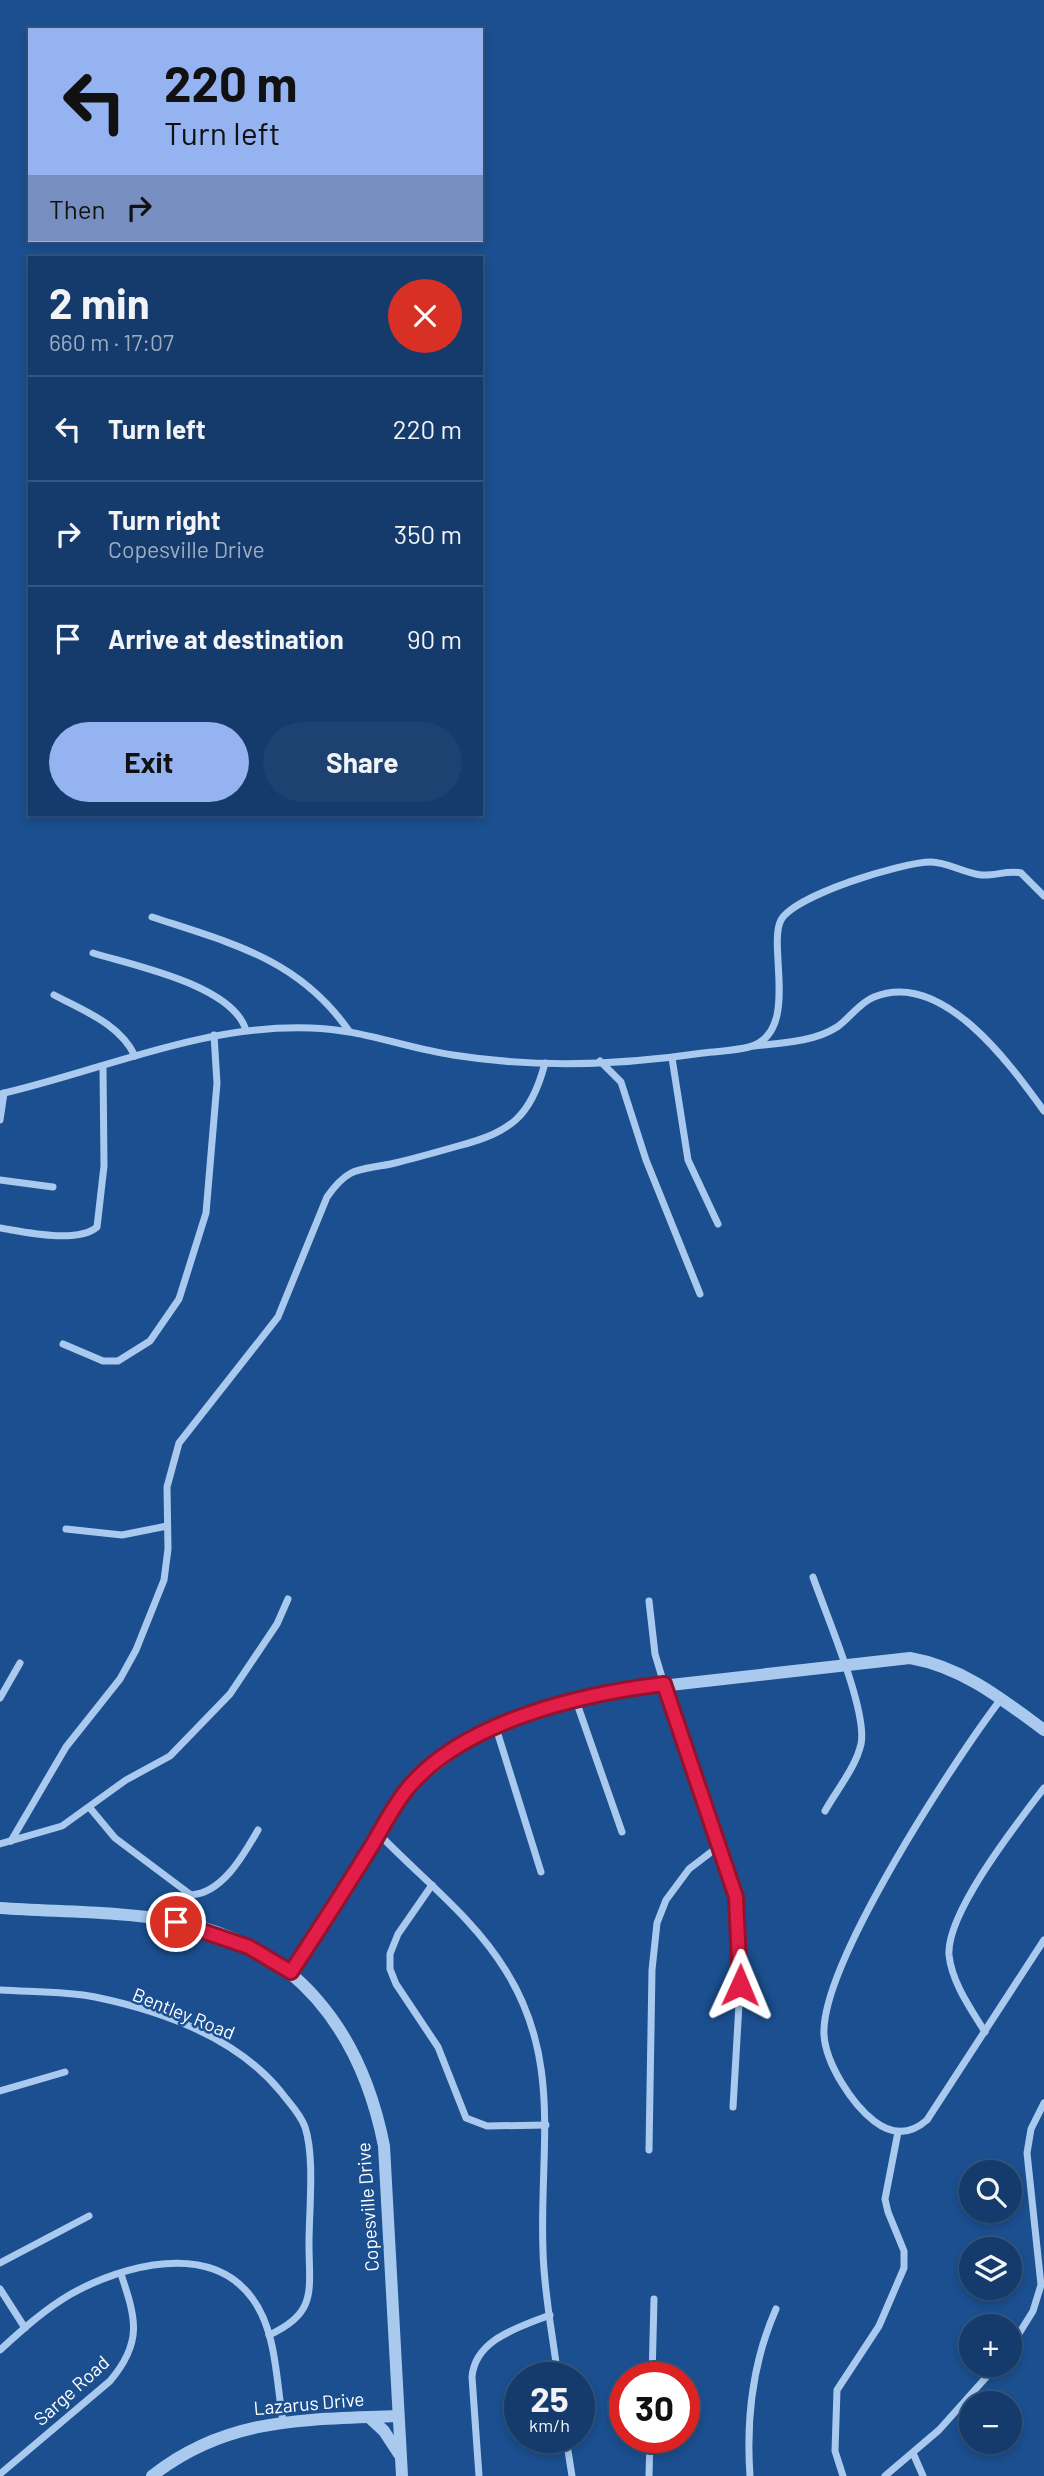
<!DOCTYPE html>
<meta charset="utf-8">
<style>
body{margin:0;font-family:Barlow,sans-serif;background:#1d4271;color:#f1f3f6;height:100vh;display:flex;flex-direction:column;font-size:26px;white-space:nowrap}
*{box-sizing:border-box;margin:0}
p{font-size:23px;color:#9dadc1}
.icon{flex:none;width:38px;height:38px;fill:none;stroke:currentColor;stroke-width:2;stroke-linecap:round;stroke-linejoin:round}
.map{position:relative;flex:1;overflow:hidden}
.drawer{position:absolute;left:28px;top:256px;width:455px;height:560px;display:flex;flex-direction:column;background:#143b6b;border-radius:0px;box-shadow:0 4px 10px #0003,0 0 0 2px #33557e}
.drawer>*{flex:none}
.banner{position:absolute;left:28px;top:28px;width:455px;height:214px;border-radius:0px;box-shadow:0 4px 10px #0003,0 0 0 2px #33557e;background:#95b2f1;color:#111;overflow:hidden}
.buttons{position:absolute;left:959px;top:2160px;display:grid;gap:14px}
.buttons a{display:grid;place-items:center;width:63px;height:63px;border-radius:50%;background:#143b6b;box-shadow:0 4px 10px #0003,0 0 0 2px #33557e;font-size:35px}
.speed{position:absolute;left:504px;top:2362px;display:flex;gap:14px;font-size:35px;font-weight:700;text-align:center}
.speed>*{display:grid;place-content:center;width:91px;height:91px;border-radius:50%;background:#143b6b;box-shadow:0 4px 10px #0003,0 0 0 2px #33557e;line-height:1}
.speed small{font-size:18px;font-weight:400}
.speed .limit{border:10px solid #d22;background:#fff;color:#111}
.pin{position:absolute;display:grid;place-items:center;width:60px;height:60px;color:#fff;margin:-30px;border:4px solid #fff;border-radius:50%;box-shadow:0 2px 7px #0007}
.me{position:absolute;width:77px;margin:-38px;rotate:1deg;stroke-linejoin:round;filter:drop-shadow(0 0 5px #0008)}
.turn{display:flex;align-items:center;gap:24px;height:147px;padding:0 21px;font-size:32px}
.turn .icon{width:91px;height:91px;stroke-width:2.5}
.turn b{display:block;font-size:49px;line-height:60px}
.then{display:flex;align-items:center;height:66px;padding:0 21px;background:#0003;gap:14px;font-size:26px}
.round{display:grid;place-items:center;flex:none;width:74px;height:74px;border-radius:37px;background:#1d4271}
.head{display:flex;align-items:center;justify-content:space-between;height:119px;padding:0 21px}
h1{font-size:42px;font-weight:700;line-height:52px}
.cta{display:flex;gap:14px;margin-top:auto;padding:14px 21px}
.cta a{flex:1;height:80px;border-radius:42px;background:#95b2f1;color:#111;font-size:28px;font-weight:700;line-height:80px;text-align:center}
.cta a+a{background:#1d4271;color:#f1f3f6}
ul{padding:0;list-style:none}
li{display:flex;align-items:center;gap:21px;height:105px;padding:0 21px;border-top:2px solid #33557e}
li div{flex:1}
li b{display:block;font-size:26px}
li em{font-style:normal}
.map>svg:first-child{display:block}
</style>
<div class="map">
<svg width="1044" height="2476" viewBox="0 0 1044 2476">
<rect width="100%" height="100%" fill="#1b4f8f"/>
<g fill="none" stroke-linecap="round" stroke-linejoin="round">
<g stroke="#a9c9ee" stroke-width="7">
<path d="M152 917C231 943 299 959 349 1031"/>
<path d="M93 953C135 966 232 985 246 1030"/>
<path d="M54 995C84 1011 120 1024 135 1056"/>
<path d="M754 1046C781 1043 814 1042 837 1027 850 1018 859 1003 874 997 942 969 1010 1064 1044 1111"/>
<polyline points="672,1058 688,1160 718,1224"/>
<polyline points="600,1061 621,1082 646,1160 700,1294"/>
<path d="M0 1094C104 1070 202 1024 311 1028 360 1029 405 1048 453 1055 534 1068 622 1065 703 1053 718 1051 734 1051 749 1047 801 1033 767 946 781 920 795 895 902 862 931 862 947 862 964 873 981 875 995 876 1008 870 1021 873L1044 896"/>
<polyline points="0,1120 4,1093"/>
<polyline points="0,1180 53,1187"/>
<path d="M0 1228C25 1232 77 1244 97 1227L104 1166 103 1067"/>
<polyline points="63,1344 103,1361 118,1361 150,1341 179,1299 206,1213 217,1083 214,1035"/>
<polyline points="66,1529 122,1535 167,1526"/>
<path d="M813 1577C825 1612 868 1711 861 1744 856 1767 836 1791 825 1811"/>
<polyline points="649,1601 655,1654 664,1684 736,1897 741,1970 733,2107"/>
<polyline points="0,1698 20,1663"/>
<polyline points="575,1698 622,1832"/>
<path d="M1001 1699C955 1759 820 1965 824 2035 826 2064 852 2104 874 2121 892 2135 910 2135 927 2120L1044 1940"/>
<polyline points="496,1728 541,1872"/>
<path d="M90 1808 115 1838 191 1895C223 1893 244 1854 258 1830"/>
<path d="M379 1834C422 1879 473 1917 506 1971 563 2062 539 2152 543 2251 544 2294 553 2336 558 2378"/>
<path d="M11 1841 66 1747 120 1679 136 1650 164 1580 168 1549 167 1487 179 1443 278 1317 327 1197C350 1164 361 1171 395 1163 416 1158 437 1152 458 1146 511 1132 531 1117 545 1063"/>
<polyline points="0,1844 62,1826 126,1780 170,1756 230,1694 277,1624 288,1599"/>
<polyline points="432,1885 398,1934 390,1954 390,1969 396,1984 438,2047 466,2118 487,2126 546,2125"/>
<path d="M0 1990C31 1992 65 1991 95 1997 163 2011 237 2038 281 2092 289 2103 300 2113 305 2127 315 2157 309 2211 309 2243 309 2290 318 2313 269 2335"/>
<path d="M985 2032C971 2009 952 1983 949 1955 946 1913 1018 1822 1044 1788"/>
<polyline points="0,2091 65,2072"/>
<polyline points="649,2150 652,1970 657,1923 666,1900 689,1869 719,1846"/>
<polyline points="0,2263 89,2216"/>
<polyline points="0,2289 25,2328"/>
<polyline points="1010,2348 1033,2311 1041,2285 1027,2153 1031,2129 1044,2103"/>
<path d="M0 2350C22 2330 45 2309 71 2294 123 2265 210 2241 252 2298 277 2331 276 2382 283 2421"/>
<polyline points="652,2378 654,2299"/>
<polyline points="566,2438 572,2476"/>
<polyline points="913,2453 923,2476"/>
<path d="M0 2474 110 2381C143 2342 136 2319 121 2274"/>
<path d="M479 2476 472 2377C475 2339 520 2327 550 2315"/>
<polyline points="649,2476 650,2438"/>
<path d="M750 2476C746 2419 753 2361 776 2309"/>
<polyline points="843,2476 835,2451 837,2390 879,2326 904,2268 904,2251 888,2212 885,2199 898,2132"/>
<polyline points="885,2476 939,2430 998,2364"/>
</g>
<g stroke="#a9c9ee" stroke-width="12">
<path d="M0 1908C58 1912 118 1911 175 1921 296 1944 361 2030 384 2146L402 2476"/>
<path d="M291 1972 409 1786 459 1747 496 1728 543 1708 608 1692 910 1658C962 1667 1002 1699 1044 1730"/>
<polyline points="369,2417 384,2431 399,2454"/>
<path d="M152 2476C228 2416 306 2420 397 2416"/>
</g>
</g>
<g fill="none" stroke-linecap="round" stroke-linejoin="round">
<g stroke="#92132f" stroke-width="18">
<path id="route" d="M176 1922 249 1947 291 1972C318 1931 345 1889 371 1847 383 1827 393 1806 408 1788 464 1721 581 1694 664 1684L736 1897 740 1985"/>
</g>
<use href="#route" stroke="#e11d48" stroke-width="12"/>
</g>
<g text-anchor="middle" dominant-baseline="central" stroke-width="5" stroke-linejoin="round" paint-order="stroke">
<g font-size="19" fill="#fff" stroke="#1b4f8f">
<text transform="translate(184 2013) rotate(22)">Bentley Road</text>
<text transform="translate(367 2207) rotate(-94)">Copesville Drive</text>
<text transform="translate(71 2390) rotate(-42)">Sarge Road</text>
<text transform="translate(309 2403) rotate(-5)">Lazarus Drive</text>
</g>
</g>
</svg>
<div class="buttons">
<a><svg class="icon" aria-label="search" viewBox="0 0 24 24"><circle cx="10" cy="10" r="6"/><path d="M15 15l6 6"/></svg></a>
<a><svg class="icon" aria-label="layers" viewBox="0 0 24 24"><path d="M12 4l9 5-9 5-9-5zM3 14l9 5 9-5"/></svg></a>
<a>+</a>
<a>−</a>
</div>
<div class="speed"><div>25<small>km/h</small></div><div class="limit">30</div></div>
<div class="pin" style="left:176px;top:1922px;background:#d93025"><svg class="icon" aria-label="arrive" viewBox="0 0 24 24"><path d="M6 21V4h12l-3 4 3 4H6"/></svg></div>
<svg class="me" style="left:740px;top:1985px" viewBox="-20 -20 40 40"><path d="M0-17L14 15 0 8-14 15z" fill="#e11d48" stroke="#fff" stroke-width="4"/></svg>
<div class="banner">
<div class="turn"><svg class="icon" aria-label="left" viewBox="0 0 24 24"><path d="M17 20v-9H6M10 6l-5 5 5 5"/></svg><div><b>220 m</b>Turn left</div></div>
<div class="then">Then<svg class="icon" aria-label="right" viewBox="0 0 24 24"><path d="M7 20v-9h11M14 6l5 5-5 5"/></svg></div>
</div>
<section class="drawer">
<div class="head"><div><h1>2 min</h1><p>660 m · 17:07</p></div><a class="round" style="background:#d93025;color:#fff"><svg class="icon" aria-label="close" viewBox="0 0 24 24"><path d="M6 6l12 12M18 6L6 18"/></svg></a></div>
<ul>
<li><svg class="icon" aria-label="left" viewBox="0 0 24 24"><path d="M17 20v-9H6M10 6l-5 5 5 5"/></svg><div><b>Turn left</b></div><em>220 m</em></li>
<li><svg class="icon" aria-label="right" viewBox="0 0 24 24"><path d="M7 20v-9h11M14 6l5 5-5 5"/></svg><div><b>Turn right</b><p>Copesville Drive</p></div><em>350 m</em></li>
<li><svg class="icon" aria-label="arrive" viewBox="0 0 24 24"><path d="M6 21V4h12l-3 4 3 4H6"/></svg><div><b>Arrive at destination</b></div><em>90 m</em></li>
</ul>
<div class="cta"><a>Exit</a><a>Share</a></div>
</section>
</div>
